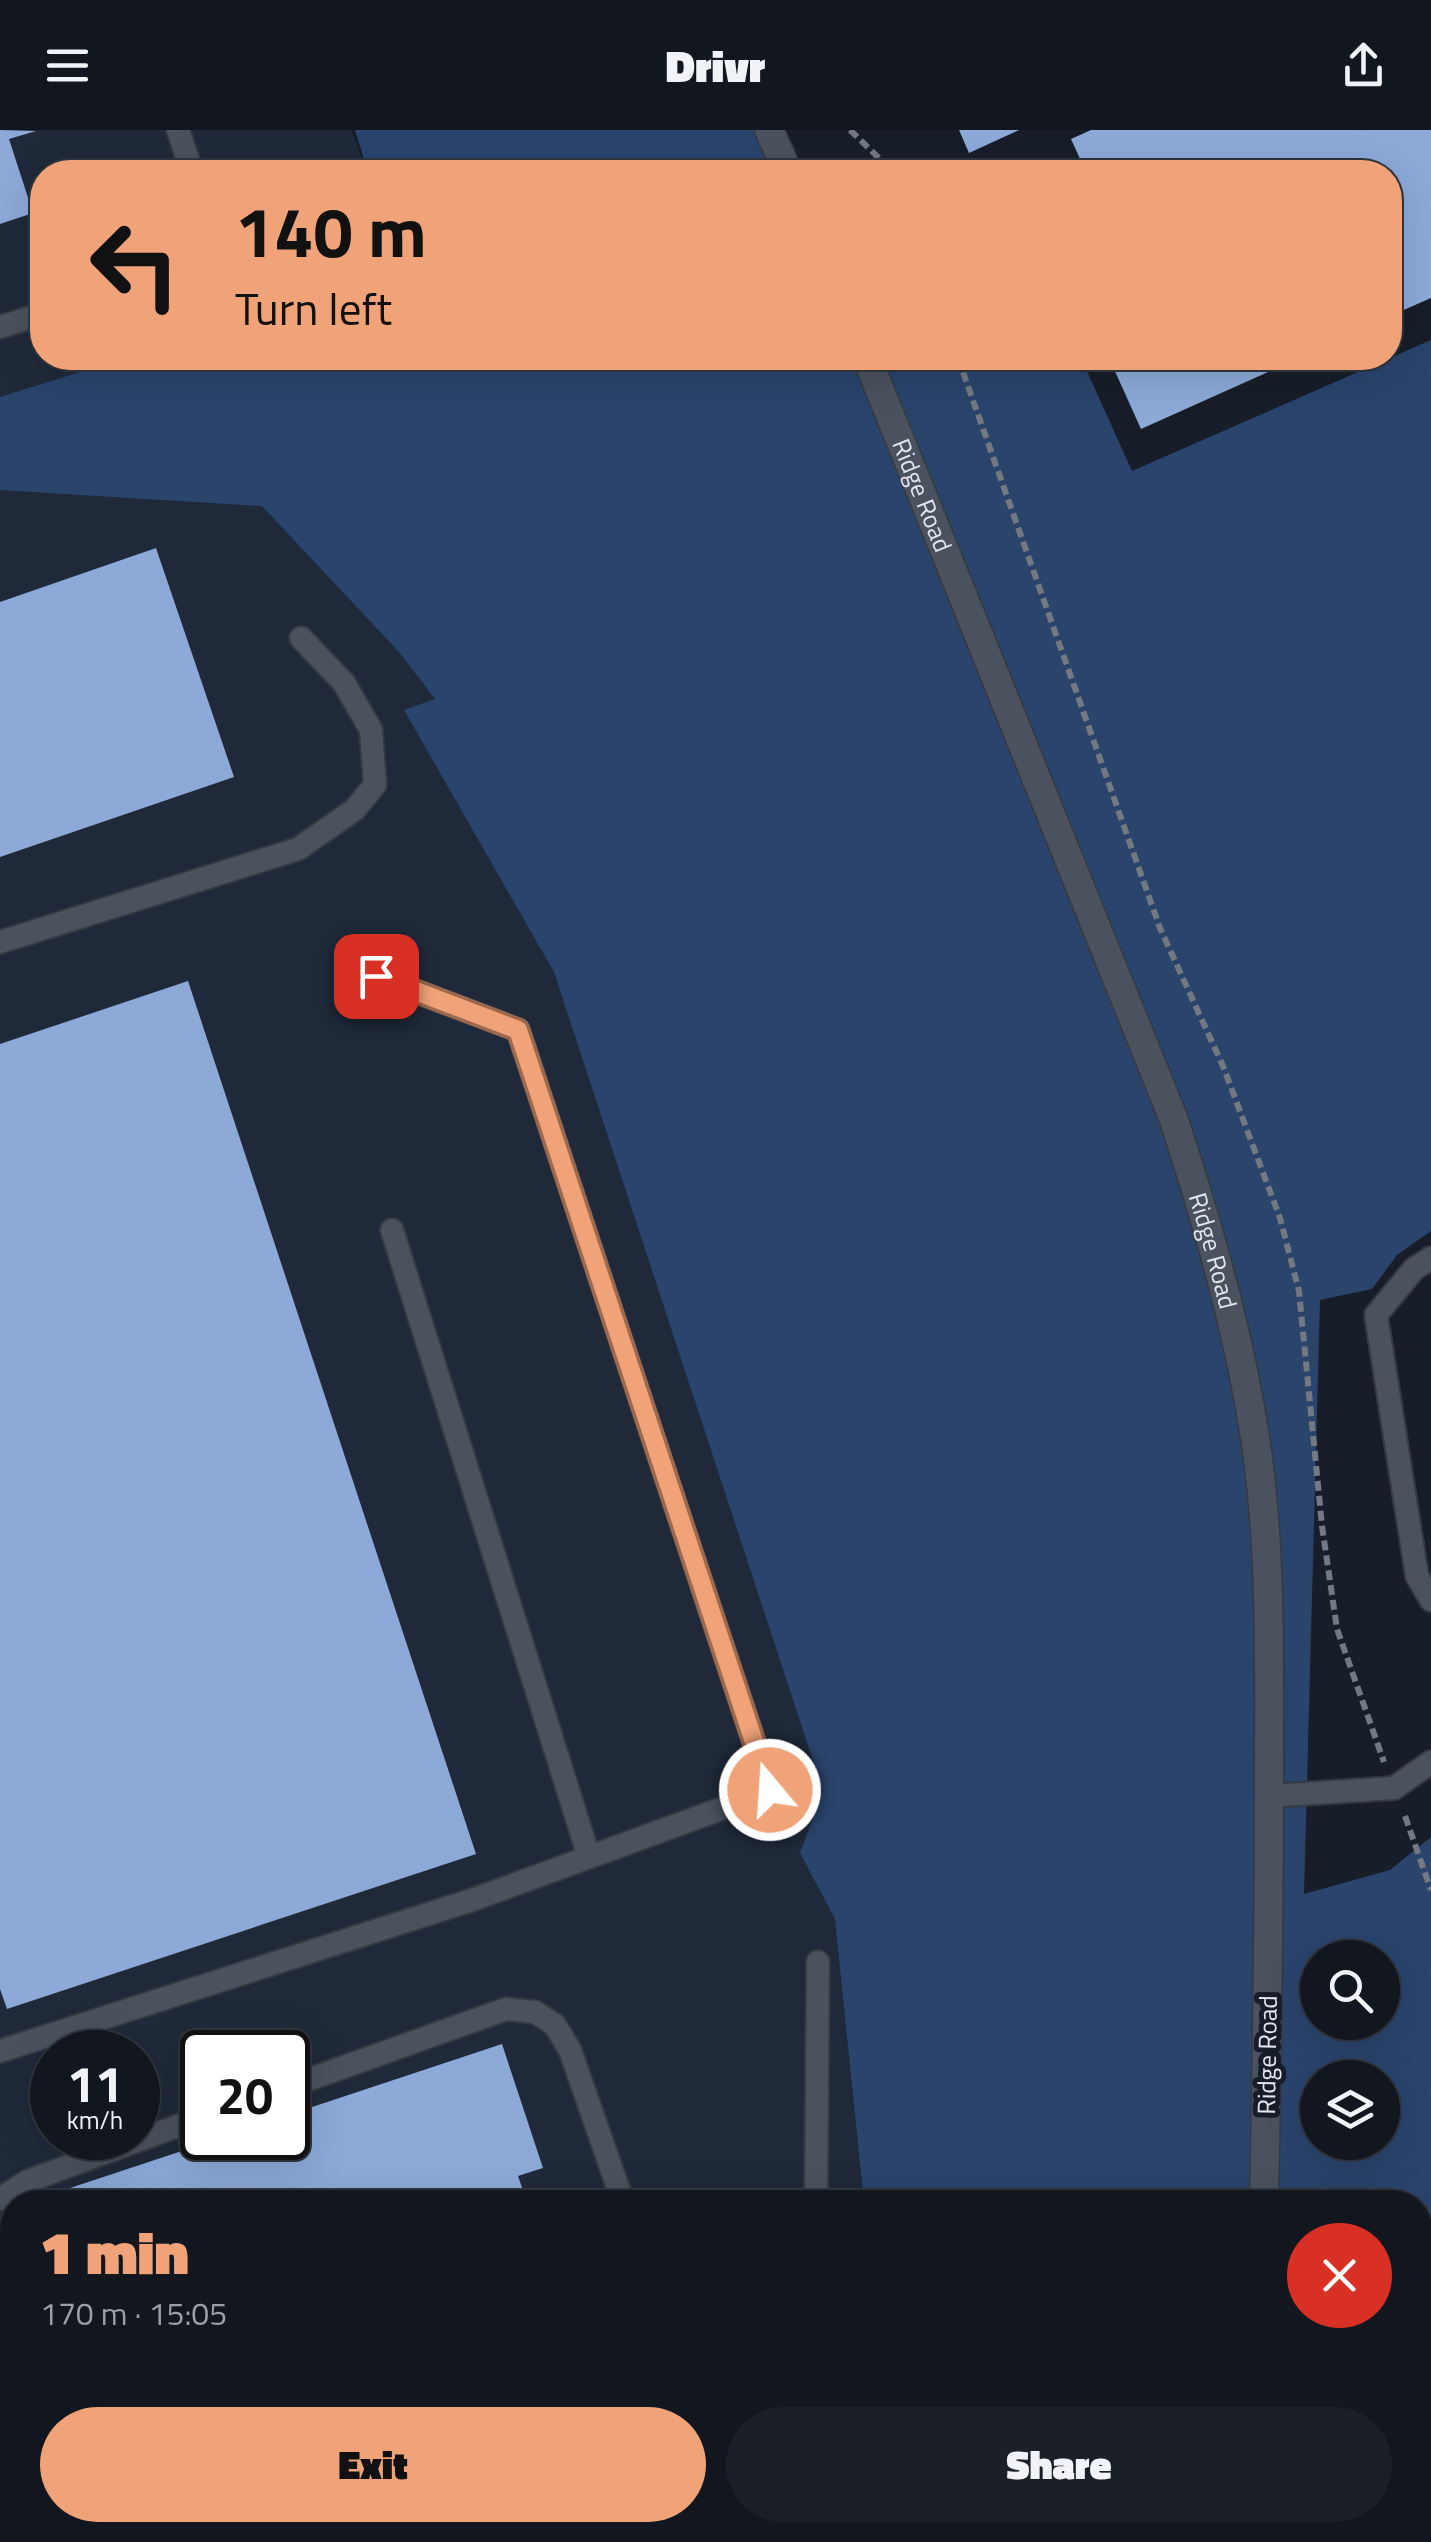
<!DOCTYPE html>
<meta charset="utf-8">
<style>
body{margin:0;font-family:"Titillium Web",sans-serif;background:#1a1f28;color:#f1f3f6;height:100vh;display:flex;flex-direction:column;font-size:38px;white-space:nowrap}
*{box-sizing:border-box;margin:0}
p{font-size:32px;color:#9c9fa4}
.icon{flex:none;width:55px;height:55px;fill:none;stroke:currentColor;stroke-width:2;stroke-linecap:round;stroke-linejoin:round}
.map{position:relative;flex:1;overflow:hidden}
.panel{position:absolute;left:0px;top:2060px;width:1432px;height:352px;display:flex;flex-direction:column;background:#11161f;border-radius:40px 40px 0 0;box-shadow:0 10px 40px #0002,0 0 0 2px #30353d}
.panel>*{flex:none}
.guide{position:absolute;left:30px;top:30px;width:1372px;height:210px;border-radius:40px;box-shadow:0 10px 40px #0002,0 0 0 2px #30353d;background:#f0a278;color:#111;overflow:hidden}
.controls{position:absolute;left:1300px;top:1810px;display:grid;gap:20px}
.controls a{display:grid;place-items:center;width:100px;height:100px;border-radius:50%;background:#11161f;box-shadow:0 10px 40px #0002,0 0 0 2px #30353d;font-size:50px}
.speed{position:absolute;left:30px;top:1900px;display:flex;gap:20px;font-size:50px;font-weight:700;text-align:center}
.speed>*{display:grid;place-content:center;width:130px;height:130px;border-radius:50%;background:#11161f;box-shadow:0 10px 40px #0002,0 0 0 2px #30353d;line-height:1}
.speed small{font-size:25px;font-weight:400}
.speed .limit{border:5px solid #111;border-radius:15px;background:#fff;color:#111}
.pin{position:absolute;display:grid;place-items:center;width:85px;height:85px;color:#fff;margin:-42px;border-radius:20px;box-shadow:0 5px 15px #0006}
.me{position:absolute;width:110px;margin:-55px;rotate:342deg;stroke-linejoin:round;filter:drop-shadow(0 0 8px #0008)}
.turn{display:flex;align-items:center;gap:35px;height:210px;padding:0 40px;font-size:45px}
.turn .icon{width:130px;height:130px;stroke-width:2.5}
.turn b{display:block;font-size:70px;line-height:85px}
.round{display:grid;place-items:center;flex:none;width:105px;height:105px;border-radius:52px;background:#1a1f28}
.summary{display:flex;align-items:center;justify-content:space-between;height:170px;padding:0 40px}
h1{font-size:60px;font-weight:800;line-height:75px;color:#f0a278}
.button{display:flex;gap:20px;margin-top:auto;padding:20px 40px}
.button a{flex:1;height:115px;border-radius:60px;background:#f0a278;color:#111;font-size:40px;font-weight:800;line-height:115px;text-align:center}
.button a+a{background:#1a1f28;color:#f1f3f6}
header{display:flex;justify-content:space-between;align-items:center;height:130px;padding:0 40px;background:#11161f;font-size:45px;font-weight:800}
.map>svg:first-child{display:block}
</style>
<header><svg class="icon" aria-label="menu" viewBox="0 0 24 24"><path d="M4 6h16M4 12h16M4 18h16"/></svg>Drivr<svg class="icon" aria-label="share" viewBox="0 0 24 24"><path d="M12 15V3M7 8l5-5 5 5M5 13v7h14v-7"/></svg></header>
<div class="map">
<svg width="1431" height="2412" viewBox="0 0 1431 2412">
<rect width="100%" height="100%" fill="#171e29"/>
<path fill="#1f2939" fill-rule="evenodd" d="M0 0H351L367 42H42V228H438L849 1685 886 2072H12V2400H918L919 2412H0ZM52 1922H138V2008H52ZM202 1922H288V2008H202Z"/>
<g fill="#2a446c" fill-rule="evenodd">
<polygon points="355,0 760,0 779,42 368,42"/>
<path d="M1431 210V1101L1397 1125 1372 1159 1320 1170 1304 1764 1390 1740 1431 1707V2289L1420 2269V2072H864L835 1789 800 1723 823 1661 554 842 404 580 435 569 399 522 262 376 0 360V267L125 228H860L865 238 895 228H1081L1132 341ZM1318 1828H1382V1892H1318ZM1318 1948H1382V2012H1318Z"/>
<polygon points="884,2400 1240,2400 1241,2412 886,2412"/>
</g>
<g fill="#8ca9d8">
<polygon points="0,0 36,1 9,9 33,83 0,94"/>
<polygon points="959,0 1019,0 969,23"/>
<polygon points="1091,0 1431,0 1431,168 1390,186 1390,42 1086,42 1071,9"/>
<polygon points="1109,228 1299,228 1141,299"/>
<polygon points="156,418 234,647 0,727 0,472"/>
<polygon points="188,851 476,1724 7,1879 0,1859 0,914"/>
<polygon points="502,1914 543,2038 518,2046 527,2072 51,2072 49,2065 221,2008 288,2008 288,1985"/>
</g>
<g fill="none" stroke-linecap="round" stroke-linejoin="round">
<g stroke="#353942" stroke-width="26">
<g id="service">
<polyline points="178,0 192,42"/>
<polyline points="0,197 42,184"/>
<polyline points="0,812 298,719 354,680 375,655 371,600 344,553 301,508"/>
<polyline points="392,1100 589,1727"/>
<polyline points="1431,1128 1414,1139 1376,1185 1417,1446 1431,1470"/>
<polyline points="1269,1666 1394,1658 1431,1632"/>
<polyline points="0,1921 472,1770 770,1661 518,900 377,847"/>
<polyline points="288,1957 506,1879 535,1882 555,1895 570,1920 623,2072"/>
<polyline points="0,2069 28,2051 202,1987"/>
<polyline points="816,2072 818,1832"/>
<polyline points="719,2412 732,2408 734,2412"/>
</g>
</g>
<g stroke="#353942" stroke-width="31">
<polyline id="minor" points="1420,2235 1431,2228"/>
</g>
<g stroke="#353942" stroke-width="31">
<g id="tertiary">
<polyline points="769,0 788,42"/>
<path id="s1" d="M867 228 1174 990C1210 1101 1242 1212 1258 1328 1271 1429 1269 1531 1269 1632 1269 1779 1267 1926 1264 2072"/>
<polyline points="1261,2400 1262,2412"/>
</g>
</g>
<g stroke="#737982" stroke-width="6" stroke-dasharray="10 5" stroke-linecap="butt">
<polyline points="850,0 883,32 888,42"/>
<polyline points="958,228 1160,798 1223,936 1280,1088 1299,1161 1322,1396 1337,1499 1384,1632"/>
<polyline points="1405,1686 1431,1760"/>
<polyline points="1338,2412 1338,2400"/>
</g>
<use href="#service" stroke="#4a525e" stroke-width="22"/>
<use href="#minor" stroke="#4a525e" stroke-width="28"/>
<use href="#tertiary" stroke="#4a525e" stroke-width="28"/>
</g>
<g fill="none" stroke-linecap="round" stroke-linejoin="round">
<g stroke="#9c694e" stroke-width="25">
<polyline id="route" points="376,846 518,900 770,1660"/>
</g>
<use href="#route" stroke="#f0a278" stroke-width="18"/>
</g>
<g text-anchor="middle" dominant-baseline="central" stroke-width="10" stroke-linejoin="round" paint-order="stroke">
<g font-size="25" fill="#e2e7ee" stroke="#171e29">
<text stroke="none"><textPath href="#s1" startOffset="148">Ridge Road</textPath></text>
<text stroke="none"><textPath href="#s1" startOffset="958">Ridge Road</textPath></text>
<text transform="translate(1267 1925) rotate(-89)">Ridge Road</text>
</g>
</g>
</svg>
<div class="controls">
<a><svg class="icon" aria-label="search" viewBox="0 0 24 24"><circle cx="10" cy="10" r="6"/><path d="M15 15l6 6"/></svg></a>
<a><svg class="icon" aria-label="layers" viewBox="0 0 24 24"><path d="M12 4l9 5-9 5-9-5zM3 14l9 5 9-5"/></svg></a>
</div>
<div class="speed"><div>11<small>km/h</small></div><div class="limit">20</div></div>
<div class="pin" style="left:376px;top:846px;background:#d93025"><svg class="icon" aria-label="arrive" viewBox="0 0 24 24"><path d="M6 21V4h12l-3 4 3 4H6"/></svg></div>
<svg class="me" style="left:770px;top:1660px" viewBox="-20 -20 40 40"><circle r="17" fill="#f0a278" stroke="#fff" stroke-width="3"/><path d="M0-11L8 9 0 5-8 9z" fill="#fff"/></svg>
<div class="guide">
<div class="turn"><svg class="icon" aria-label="left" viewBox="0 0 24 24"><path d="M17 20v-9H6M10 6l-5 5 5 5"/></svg><div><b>140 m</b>Turn left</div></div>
</div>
<section class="panel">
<div class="summary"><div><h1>1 min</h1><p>170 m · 15:05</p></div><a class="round" style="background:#d93025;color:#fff"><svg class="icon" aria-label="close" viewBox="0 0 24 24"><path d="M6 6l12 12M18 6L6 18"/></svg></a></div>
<div class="button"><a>Exit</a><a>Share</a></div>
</section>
</div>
